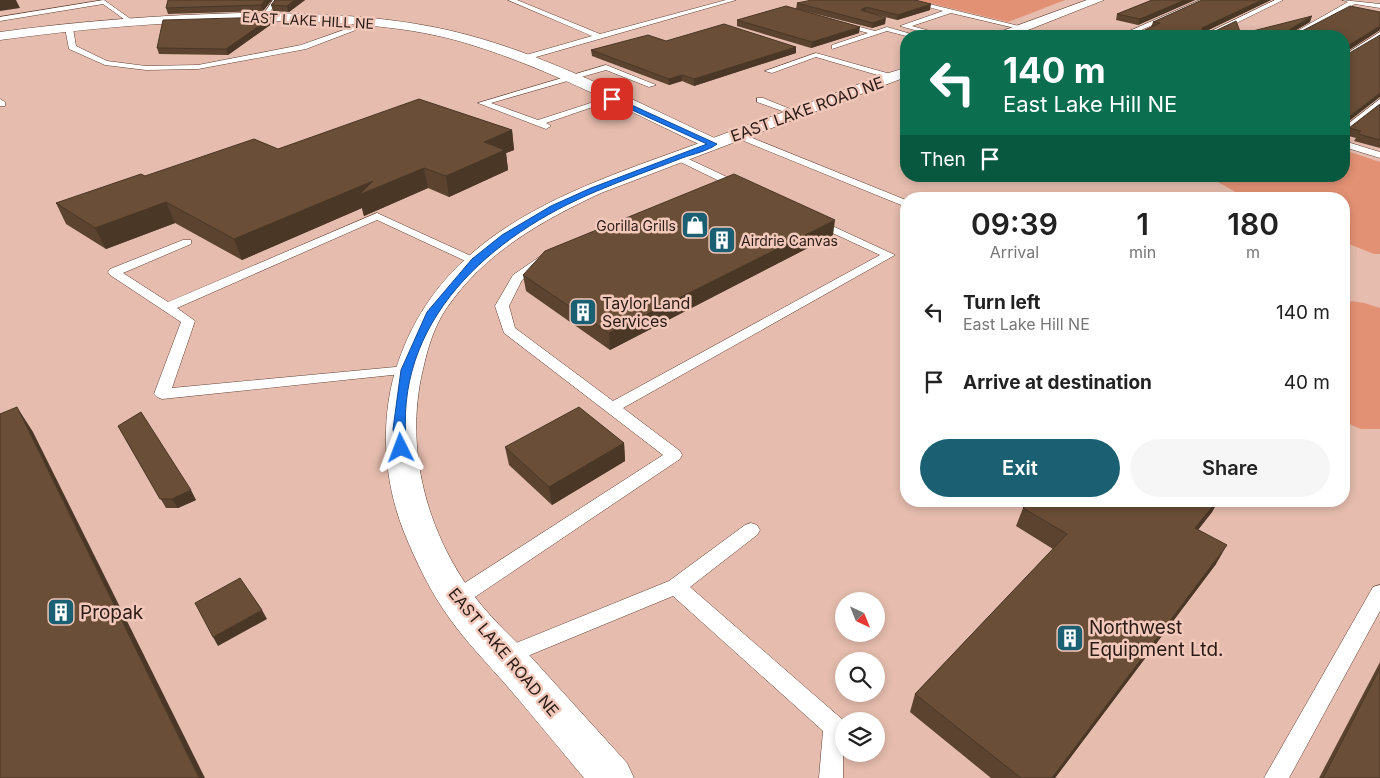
<!DOCTYPE html>
<style>
body{margin:0;font-family:Inter,sans-serif;background:#f6f6f6;color:#222;height:100vh;display:flex;flex-direction:column;font-size:19px;white-space:nowrap}
*{box-sizing:border-box;margin:0}
p{font-size:16px;color:#767676}
.icon{flex:none;width:28px;height:28px;fill:none;stroke:currentColor;stroke-width:2;stroke-linecap:round;stroke-linejoin:round}
.map{position:relative;flex:1;overflow:hidden}
.side{position:absolute;left:900px;top:192px;width:450px;height:315px;display:flex;flex-direction:column;background:#fff;border-radius:20px;box-shadow:0 2px 8px #0003}
.side>*{flex:none}
.guide{position:absolute;left:900px;top:30px;width:450px;height:152px;border-radius:20px;box-shadow:0 2px 8px #0003;background:#0b6e4f;color:#fff;overflow:hidden}
.needle{width:32px;rotate:137deg}
.controls{position:absolute;left:835px;top:592px;display:grid;gap:10px}
.controls a{display:grid;place-items:center;width:50px;height:50px;border-radius:50%;background:#fff;box-shadow:0 2px 8px #0003;font-size:25px}
.pin{position:absolute;display:grid;place-items:center;width:42px;height:42px;color:#fff;margin:-21px;border-radius:10px;box-shadow:0 2px 8px #0006}
.me{position:absolute;width:55px;margin:-28px;rotate:357deg;stroke-linejoin:round;filter:drop-shadow(0 0 4px #0008)}
.turn{display:flex;align-items:center;gap:18px;height:105px;padding:0 20px;font-size:22px}
.turn .icon{width:65px;height:65px;stroke-width:2.5}
.turn b{display:block;font-size:35px;line-height:42px}
.then{display:flex;align-items:center;height:48px;padding:0 20px;background:#0003;gap:10px;font-size:19px}
.eta{display:flex;justify-content:space-evenly;align-items:center;height:85px;text-align:center}
.eta b{font-size:30px;font-weight:600;line-height:35px}
.button{display:flex;gap:10px;margin-top:auto;padding:10px 20px}
.button a{flex:1;height:58px;border-radius:30px;background:#1b5f72;color:#fff;font-size:20px;font-weight:600;line-height:58px;text-align:center}
.button a+a{background:#f6f6f6;color:#222}
ul{padding:0;list-style:none}
li{display:flex;align-items:center;gap:15px;height:70px;padding:0 20px}
li div{flex:1}
li b{display:block;font-size:19px}
li em{font-style:normal}
.map>svg:first-child{display:block}
</style>
<div class="map">
<svg width="1380" height="778" viewBox="0 0 1380 778">
<rect width="100%" height="100%" fill="#e5bcad"/>
<g fill="#e39174">
<polygon points="917,0 1065,0 1008,22"/>
<polygon points="1344,150 1380,162 1380,254 1374,254 1344,242 1344,199 1248,199 1216,181 1203,176 1344,176"/>
<polygon points="1344,300 1364,303 1380,308 1380,429 1361,429 1344,422"/>
</g>
<g fill="none" stroke-linecap="round" stroke-linejoin="round">
<g stroke="#613f33" stroke-width="1">
<g id="service">
<polygon points="104,0 132,20 132,22 128,22 103,4 0,21 0,17"/>
<polygon points="273,0 279,0 265,18 261,18"/>
<polygon points="508,0 517,0 600,34 726,0 736,0 522,61 519,61 519,57 592,36"/>
<polygon points="902,0 913,0 1027,28 1023,30 951,13 912,26 948,36 936,36 900,26 943,11"/>
<polygon points="1200,0 1208,0 1128,36 1118,36"/>
<polygon points="1275,0 1283,0 1210,36 1201,36"/>
<polygon points="1342,0 1380,4 1380,8 1355,4 1297,36 1288,36 1348,2"/>
<polygon points="372,20 374,23 306,49 198,69 146,70 105,65 69,49 65,28 69,26 73,28 76,46 107,61 146,66 198,65 301,45"/>
<polygon points="841,22 875,31 887,27 918,36 906,36 887,31 832,49 832,45 868,33 839,25"/>
<polygon points="1380,32 1380,37 1344,60 1344,55"/>
<polygon points="816,53 894,75 895,77 891,79 816,57 772,73 765,71"/>
<polygon points="606,65 656,85 649,87 606,70 491,103 538,120 609,97 616,99 546,123 551,126 546,129 478,103"/>
<polygon points="757,98 763,98 800,113 793,115 757,102"/>
<polygon points="0,99 5,102 5,106 0,106"/>
<polygon points="1380,99 1380,106 1344,134 1344,127"/>
<polygon points="734,133 740,133 906,200 906,207 734,137"/>
<polygon points="1344,141 1380,152 1380,158 1344,147"/>
<polygon points="678,154 744,185 745,187 740,190 736,189 674,159 673,157"/>
<polygon points="377,213 482,261 480,264 472,264 377,220 177,308 195,321 172,388 406,366 411,367 413,370 411,373 162,399 157,397 154,394 181,322 110,275 108,272 110,269 183,240 191,240 191,244 123,273 168,302"/>
<polygon points="815,218 895,255 623,408 680,451 682,455 680,459 463,605 456,607 449,605 446,599 449,593 663,455 504,333 495,306 513,275 542,255 550,255 552,258 550,261 522,280 509,306 515,328 613,401 880,255 811,223 811,219"/>
<polygon points="751,523 757,525 760,530 757,535 690,587 843,720 843,778 819,778 823,731 673,596 513,662 506,665 499,662 496,656 499,650 669,581 745,525"/>
<polygon points="1380,585 1380,611 1289,778 1264,778 1373,587"/>
</g>
</g>
<g stroke="#613f33" stroke-width="1">
<path id="minor" d="M241 13C312 13 383 15 452 31 545 53 633 101 719 140L722 144 719 148H707C630 112 553 70 472 45 419 28 363 24 308 22 205 18 102 26 0 40V32C80 21 160 15 241 13Z"/>
</g>
<g stroke="#613f33" stroke-width="1">
<g id="tertiary">
<polygon points="1087,0 1104,0 1013,36 995,36 997,33"/>
<path d="M906 68V77L601 193C541 221 484 253 446 309 435 325 428 347 424 365 404 443 424 525 470 590 487 615 510 635 531 657 563 692 595 728 627 763L634 778H584C558 747 533 716 507 686 488 664 467 643 450 619 431 593 416 562 404 532 384 482 380 423 395 372 440 221 591 184 721 135 762 120 803 105 844 90 865 82 885 73 906 68Z"/>
</g>
</g>
<use href="#service" fill="#fff" fill-rule="evenodd"/>
<use href="#minor" fill="#fff" fill-rule="evenodd"/>
<use href="#tertiary" fill="#fff" fill-rule="evenodd"/>
</g>
<g fill="#5b432f">
<polygon points="168,0 272,0 263,11 168,14 166,8"/>
<polygon points="275,0 305,0 289,12 273,11 271,5"/>
<polygon points="1152,0 1195,0 1138,25 1116,20 1117,14"/>
<polygon points="1202,0 1271,0 1206,31 1241,34 1310,22 1292,32 1300,32 1380,12 1380,30 1346,52 1346,127 1344,132 1344,36 1137,36 1137,34 1151,27 1153,22"/>
<polygon points="797,3 930,10 897,20 873,14 885,24 872,28 796,9"/>
<polygon points="737,20 859,33 811,48 737,26"/>
<polygon points="273,23 228,55 159,54 157,48"/>
<polygon points="666,41 796,47 796,53 694,86 682,81 669,85 592,56 591,50"/>
<polygon points="1380,104 1380,148 1354,141 1356,138 1345,135 1349,128"/>
<polygon points="512,130 514,150 506,153 508,170 449,197 428,188 364,216 362,208 242,260 175,223 106,249 66,224 56,203 145,176 278,149"/>
<polygon points="833,235 610,350 526,291 523,275"/>
<polygon points="118,426 196,500 178,508 166,508"/>
<polygon points="624,443 625,461 552,505 509,465 505,447"/>
<polygon points="1030,501 1218,501 1212,512 1198,530 1216,564 1055,778 991,778 910,712 915,694 1053,549 1016,526 1023,508"/>
<polygon points="1380,662 1380,778 1319,778"/>
</g>
<g fill="#4a3726">
<polygon points="0,0 16,0 20,8 0,11"/>
<polygon points="265,0 272,0 263,11 261,5"/>
<polygon points="295,0 305,0 289,12 287,6"/>
<polygon points="1185,0 1195,0 1138,25 1140,19"/>
<polygon points="1262,0 1271,0 1200,34 1202,28"/>
<polygon points="931,4 930,10 897,20 898,15"/>
<polygon points="866,7 865,12 861,10"/>
<polygon points="1312,16 1310,22 1286,36 1289,30"/>
<polygon points="272,17 273,23 228,55 226,49"/>
<polygon points="886,18 885,24 872,28 873,23"/>
<polygon points="1380,26 1380,30 1344,53 1346,47"/>
<polygon points="860,27 859,33 811,48 812,42"/>
<polygon points="796,47 796,53 694,86 694,79"/>
<polygon points="682,75 682,81 669,85 669,79"/>
<polygon points="1380,93 1380,97 1344,125 1346,119"/>
<polygon points="512,130 514,150 506,153 508,170 449,197 446,176 484,142"/>
<polygon points="424,168 428,188 364,216 362,208 242,260 234,239 373,181"/>
<polygon points="166,202 175,223 106,249 95,228"/>
<polygon points="835,220 833,235 610,350 609,333"/>
<polygon points="17,407 33,432 205,778 199,778"/>
<polygon points="624,443 625,461 552,505 549,487"/>
<polygon points="191,490 196,500 178,508 172,499"/>
<polygon points="1217,501 1218,501 1212,512 1185,546 1195,528"/>
<polygon points="1227,545 1216,564 1055,778 1052,778"/>
<polygon points="262,610 267,619 218,646 213,637"/>
</g>
<g fill="#6a4e37" stroke="#4a3726">
<polygon points="168,0 265,0 261,5 166,8"/>
<polygon points="275,0 295,0 287,6 271,5"/>
<polygon points="812,0 915,0 931,4 898,15 866,7 861,10 886,18 873,23 797,3"/>
<polygon points="1152,0 1185,0 1140,19 1117,14"/>
<polygon points="1202,0 1262,0 1202,28 1202,31 1213,32 1236,21 1241,34 1312,16 1289,30 1291,32 1300,32 1350,6 1380,12 1380,26 1346,47 1346,55 1380,35 1380,93 1346,119 1346,127 1344,127 1344,36 1149,36 1137,34 1160,23 1153,22"/>
<polygon points="786,6 860,27 812,42 737,20"/>
<polygon points="272,17 226,49 157,48 163,20"/>
<polygon points="724,24 796,47 694,79 682,75 669,79 591,50 648,35 666,41"/>
<polygon points="419,99 512,130 484,142 505,150 446,176 424,168 359,195 373,181 234,239 166,202 95,228 56,203 141,174 145,176 254,139 278,149"/>
<polygon points="1380,104 1380,140 1358,134 1361,131 1349,128"/>
<polygon points="734,174 835,220 609,333 523,275 545,251"/>
<polygon points="17,407 199,778 0,778 0,414"/>
<polygon points="579,407 624,443 549,487 505,447"/>
<polygon points="141,412 191,490 172,499 160,499 118,426"/>
<polygon points="1030,501 1217,501 1195,528 1227,545 1052,778 1021,778 915,694 1067,534 1023,508"/>
<polygon points="240,578 262,610 213,637 195,603"/>
<polygon points="1380,668 1380,778 1323,778"/>
</g>
<path fill="#1a73e8" stroke="#114b97" d="M610 97H614L717 144C708 151 693 154 682 158 654 169 625 179 597 191 491 235 391 322 407 448L401 452 397 451 393 429 401 370 427 312 472 259 502 235 551 206 591 188 707 144 610 100Z"/>
<defs>
<g id="shop-square" transform="scale(1.4375)"><rect x="-9" y="-9" width="18" height="18" rx="4" fill="#1b5f72" stroke="#f2c8ba"/><path d="M-5-2.5h2.3a2.7 3.5 0 0 1 5.4 0H5L5.5 6h-11ZM-1.5-2.5h3a1.5 2.3 0 0 0-3 0Z" fill="#fff"/></g>
<g id="building-square" transform="scale(1.4375)"><rect x="-9" y="-9" width="18" height="18" rx="4" fill="#1b5f72" stroke="#f2c8ba"/><path d="M-4-6H4V6H1V3H-1V6H-4ZM-2.5-4.3h1.7v1.8h-1.7ZM.8-4.3h1.7v1.8H.8ZM-2.5-1h1.7V.8h-1.7ZM.8-1h1.7V.8H.8Z" fill="#fff"/></g>
</defs>
<g fill-rule="evenodd">
<use href="#shop-square" x="695" y="225"/>
<use href="#building-square" x="722" y="240"/>
<use href="#building-square" x="583" y="312"/>
<use href="#building-square" x="61" y="612"/>
<use href="#building-square" x="1070" y="638"/>
</g>
<g text-anchor="middle" dominant-baseline="central" stroke-width="5" stroke-linejoin="round" paint-order="stroke">
<g font-size="14" fill="#2a1b16" stroke="#f2c8ba">
<text transform="translate(308 20) rotate(3)">EAST LAKE HILL NE</text>
</g>
<g font-size="14" fill="#2a1b16" stroke="#f2c8ba" text-anchor="end">
<text x="676" y="225">Gorilla Grills</text>
<text x="741" y="240" text-anchor="start">Airdrie Canvas</text>
</g>
<g font-size="16" fill="#2a1b16" stroke="#f2c8ba">
<text transform="translate(807 109) rotate(-20)">EAST LAKE ROAD NE</text>
<text transform="translate(504 652) rotate(50)">EAST LAKE ROAD NE</text>
</g>
<g font-size="16" fill="#2a1b16" stroke="#f2c8ba" text-anchor="start">
<text x="602" y="303">Taylor Land<tspan x="602" dy="18">Services</tspan></text>
</g>
<g font-size="19" fill="#2a1b16" stroke="#f2c8ba" text-anchor="start">
<text x="80" y="612">Propak</text>
<text x="1089" y="627">Northwest<tspan x="1089" dy="22">Equipment Ltd.</tspan></text>
</g>
</g>
</svg>
<div class="controls">
<a><svg class="needle" viewBox="-14 -14 28 28"><path d="M0-13l5 13h-10z" fill="#e53935"/><path d="M0 13l5-13h-10z" fill="#767676"/></svg></a>
<a><svg class="icon" aria-label="search" viewBox="0 0 24 24"><circle cx="10" cy="10" r="6"/><path d="M15 15l6 6"/></svg></a>
<a><svg class="icon" aria-label="layers" viewBox="0 0 24 24"><path d="M12 4l9 5-9 5-9-5zM3 14l9 5 9-5"/></svg></a>
</div>
<div class="pin" style="left:612px;top:99px;background:#d93025"><svg class="icon" aria-label="arrive" viewBox="0 0 24 24"><path d="M6 21V4h12l-3 4 3 4H6"/></svg></div>
<svg class="me" style="left:401px;top:448px" viewBox="-20 -20 40 40"><path d="M0-17L14 15 0 8-14 15z" fill="#1a73e8" stroke="#fff" stroke-width="4"/></svg>
<div class="guide">
<div class="turn"><svg class="icon" aria-label="left" viewBox="0 0 24 24"><path d="M17 20v-9H6M10 6l-5 5 5 5"/></svg><div><b>140 m</b>East Lake Hill NE</div></div>
<div class="then">Then<svg class="icon" aria-label="arrive" viewBox="0 0 24 24"><path d="M6 21V4h12l-3 4 3 4H6"/></svg></div>
</div>
<section class="side">
<div class="eta">
<div><b>09:39</b><p>Arrival</p></div>
<div><b>1</b><p>min</p></div>
<div><b>180</b><p>m</p></div>
</div>
<ul>
<li><svg class="icon" aria-label="left" viewBox="0 0 24 24"><path d="M17 20v-9H6M10 6l-5 5 5 5"/></svg><div><b>Turn left</b><p>East Lake Hill NE</p></div><em>140 m</em></li>
<li><svg class="icon" aria-label="arrive" viewBox="0 0 24 24"><path d="M6 21V4h12l-3 4 3 4H6"/></svg><div><b>Arrive at destination</b></div><em>40 m</em></li>
</ul>
<div class="button"><a>Exit</a><a>Share</a></div>
</section>
</div>
